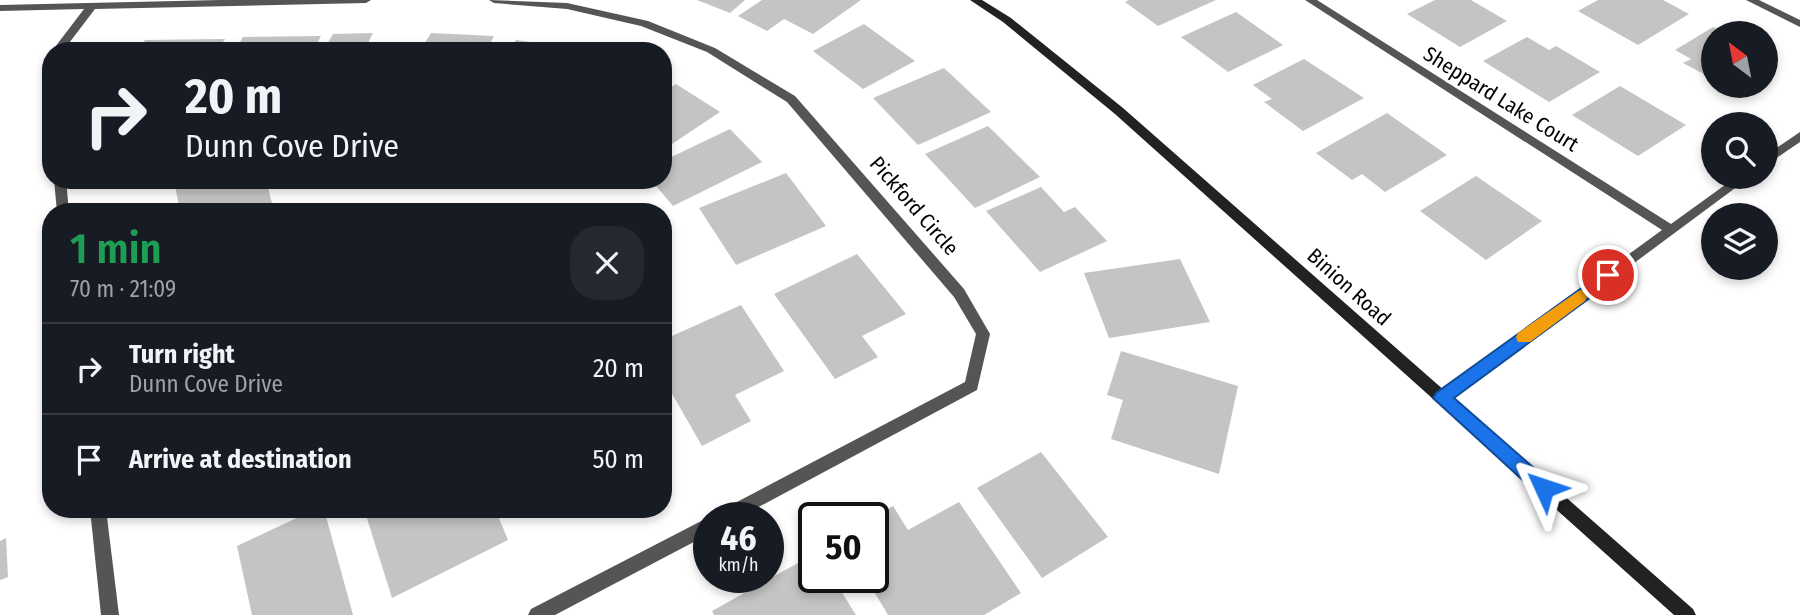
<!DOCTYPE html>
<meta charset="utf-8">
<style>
body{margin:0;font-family:"Fira Sans Condensed",sans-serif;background:#242831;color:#f1f3f6;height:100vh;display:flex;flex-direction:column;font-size:26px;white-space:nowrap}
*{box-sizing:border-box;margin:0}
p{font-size:23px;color:#9ea1a6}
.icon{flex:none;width:38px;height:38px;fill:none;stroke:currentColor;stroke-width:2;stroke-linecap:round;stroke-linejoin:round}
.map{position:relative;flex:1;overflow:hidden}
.side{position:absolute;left:42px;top:203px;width:630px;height:315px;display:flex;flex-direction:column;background:#171b24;border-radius:28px;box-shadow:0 4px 10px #0003}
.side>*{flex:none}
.hud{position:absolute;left:42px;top:42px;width:630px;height:147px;border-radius:28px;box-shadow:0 4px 10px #0003;background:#171b24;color:#f1f3f6;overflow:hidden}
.needle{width:46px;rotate:328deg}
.buttons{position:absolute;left:1701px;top:21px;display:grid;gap:14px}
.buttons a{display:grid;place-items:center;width:77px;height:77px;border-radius:50%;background:#171b24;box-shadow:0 4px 10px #0003;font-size:35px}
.speed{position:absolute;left:693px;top:502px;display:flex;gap:14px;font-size:35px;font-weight:700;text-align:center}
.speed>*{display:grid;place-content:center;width:91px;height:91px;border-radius:50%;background:#171b24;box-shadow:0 4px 10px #0003;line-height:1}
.speed small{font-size:18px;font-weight:400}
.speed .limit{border:4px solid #111;border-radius:10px;background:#fff;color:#111}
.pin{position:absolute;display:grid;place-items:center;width:60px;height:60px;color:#fff;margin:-30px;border:4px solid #fff;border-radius:50%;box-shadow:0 2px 7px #0007}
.me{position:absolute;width:77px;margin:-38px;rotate:312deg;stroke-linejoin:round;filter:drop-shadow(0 0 5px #0008)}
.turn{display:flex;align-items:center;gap:24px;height:147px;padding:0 28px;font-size:32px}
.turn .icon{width:91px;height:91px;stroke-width:2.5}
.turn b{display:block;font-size:49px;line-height:60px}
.round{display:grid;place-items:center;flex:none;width:74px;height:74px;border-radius:28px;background:#242831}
.summary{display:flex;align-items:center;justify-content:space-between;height:119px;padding:0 28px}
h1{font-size:42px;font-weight:600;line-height:52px;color:#1e9e55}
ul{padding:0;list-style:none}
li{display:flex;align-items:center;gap:21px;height:91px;padding:0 28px;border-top:2px solid #363941}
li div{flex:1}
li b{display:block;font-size:26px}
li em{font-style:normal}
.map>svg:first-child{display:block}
</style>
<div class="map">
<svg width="1800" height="615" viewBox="0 0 1800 615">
<rect width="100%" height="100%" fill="#fff"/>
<g fill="#c4c4c4">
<polygon points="697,0 745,0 730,13"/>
<polygon points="762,0 861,0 813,34 784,19 767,31 738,16"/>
<polygon points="1129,0 1216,0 1158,26 1125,2"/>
<polygon points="1435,0 1471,0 1507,21 1460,47 1407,14"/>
<polygon points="1598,0 1663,0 1689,14 1638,45 1578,11"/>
<polygon points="1236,12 1283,45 1228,72 1181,37"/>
<polygon points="864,24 915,61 863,89 813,51"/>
<polygon points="1713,27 1724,33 1713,33 1713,79 1683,63 1691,59 1675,50"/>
<polygon points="373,33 364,51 323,51 333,34"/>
<polygon points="431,33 494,36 486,51 420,51"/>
<polygon points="321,36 313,51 235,51 243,37"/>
<polygon points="1527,37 1549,50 1556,46 1600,72 1549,102 1483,61"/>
<polygon points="225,39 217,51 137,51 145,40"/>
<polygon points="516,40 573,48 572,51 508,51"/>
<polygon points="1304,59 1364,98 1303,131 1264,102 1272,99 1253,85"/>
<polygon points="944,68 991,112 918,145 873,98"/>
<polygon points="676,84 720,112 663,150 663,92"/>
<polygon points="1620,86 1686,125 1638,156 1572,115"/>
<polygon points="1387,113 1447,155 1385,192 1362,174 1352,180 1316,153"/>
<polygon points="988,126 1040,177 975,208 925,154"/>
<polygon points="730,129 762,162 673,206 651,180 663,180 663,161"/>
<polygon points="786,173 826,226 736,265 699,208"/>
<polygon points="1476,176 1542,221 1486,260 1420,211"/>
<polygon points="174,180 266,180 272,203 248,212 180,212"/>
<polygon points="1041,187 1064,212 1075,207 1107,241 1040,272 986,211"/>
<polygon points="857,254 906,314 862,336 878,357 835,379 774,294"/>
<polygon points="1180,259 1210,322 1109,338 1084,273"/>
<polygon points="741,305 784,371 735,395 751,421 702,446 663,378 663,340"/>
<polygon points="1121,351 1238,386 1219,474 1111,439 1123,400 1107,395"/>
<polygon points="1041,452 1108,537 1042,578 977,488"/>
<polygon points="959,502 1021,593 984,615 888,615 866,578 873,578 873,517 893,506 908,530"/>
<polygon points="316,509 324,509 353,615 252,615 237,546"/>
<polygon points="364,509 495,509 508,540 392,598"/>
<polygon points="6,538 8,577 0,580 0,541"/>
<polygon points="814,554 814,578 833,578 856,615 714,615 712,611"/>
</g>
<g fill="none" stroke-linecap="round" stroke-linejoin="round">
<g fill="#555" fill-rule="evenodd">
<polygon points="220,0 371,0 366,3 95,9 63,51 52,51 84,9 0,11 0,5"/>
<polygon points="489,0 567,3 648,21 715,48 795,96 964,289 990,334 977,390 738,518 714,518 716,513 965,382 976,334 954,297 787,102 707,52 641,26 567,9 494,3"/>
<polygon points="1305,0 1317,0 1671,224 1736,177 1750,177 1447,402 1442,404 1437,402 1434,398 1437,394 1662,230"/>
<polygon points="1746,0 1759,0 1800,20 1800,27"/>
<path d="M51 68V108L45 104C44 92 38 75 51 68Z"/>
<polygon points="1800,132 1800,142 1766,165 1766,155"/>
<polygon points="54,180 66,180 69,212 57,212"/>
<polygon points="90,509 106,509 119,615 101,615"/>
<polygon points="709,517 709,534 555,615 528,615 531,609"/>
</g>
<polygon fill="#222" fill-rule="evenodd" points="970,0 982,0 1011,18 1123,108 1693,609 1696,615 1674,615 1115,114 1003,22"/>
</g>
<polygon fill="#1a73e8" stroke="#114b97" stroke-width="2" points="1608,269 1616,275 1614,280 1454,398 1550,482 1553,488 1550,494 1544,496 1538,494 1433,398 1436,393"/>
<polygon fill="#f59e0b" points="1580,290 1585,292 1587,297 1585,301 1530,342 1518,342 1516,337 1518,333"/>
<g text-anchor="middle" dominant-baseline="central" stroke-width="6" stroke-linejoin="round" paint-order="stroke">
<g font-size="21" fill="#000" stroke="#fff">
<text transform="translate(1501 99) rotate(32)">Sheppard Lake Court</text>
<text transform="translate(914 206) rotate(49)">Pickford Circle</text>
<text transform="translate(1349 287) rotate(42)">Binion Road</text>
</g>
</g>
</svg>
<div class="buttons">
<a><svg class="needle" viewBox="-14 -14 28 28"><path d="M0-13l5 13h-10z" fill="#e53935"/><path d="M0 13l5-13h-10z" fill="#9ea1a6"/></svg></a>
<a><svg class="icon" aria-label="search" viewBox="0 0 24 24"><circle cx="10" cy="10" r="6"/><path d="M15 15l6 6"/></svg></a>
<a><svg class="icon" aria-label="layers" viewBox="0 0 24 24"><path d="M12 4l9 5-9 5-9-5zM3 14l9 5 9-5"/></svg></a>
</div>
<div class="speed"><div>46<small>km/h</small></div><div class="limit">50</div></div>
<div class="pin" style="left:1608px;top:275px;background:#d93025"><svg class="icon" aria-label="arrive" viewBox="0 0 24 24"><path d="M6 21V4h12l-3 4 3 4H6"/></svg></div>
<svg class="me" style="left:1544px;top:488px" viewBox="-20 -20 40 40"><path d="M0-17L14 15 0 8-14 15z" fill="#1a73e8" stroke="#fff" stroke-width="4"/></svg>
<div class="hud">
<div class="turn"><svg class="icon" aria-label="right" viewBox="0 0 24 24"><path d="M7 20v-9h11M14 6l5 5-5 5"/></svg><div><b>20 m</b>Dunn Cove Drive</div></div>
</div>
<section class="side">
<div class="summary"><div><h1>1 min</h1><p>70 m · 21:09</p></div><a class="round"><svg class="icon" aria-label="close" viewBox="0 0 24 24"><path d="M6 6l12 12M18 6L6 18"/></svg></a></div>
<ul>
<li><svg class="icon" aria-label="right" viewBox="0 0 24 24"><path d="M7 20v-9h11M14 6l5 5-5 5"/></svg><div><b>Turn right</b><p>Dunn Cove Drive</p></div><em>20 m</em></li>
<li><svg class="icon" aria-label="arrive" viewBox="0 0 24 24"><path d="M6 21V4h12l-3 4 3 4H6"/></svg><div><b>Arrive at destination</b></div><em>50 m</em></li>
</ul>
</section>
</div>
